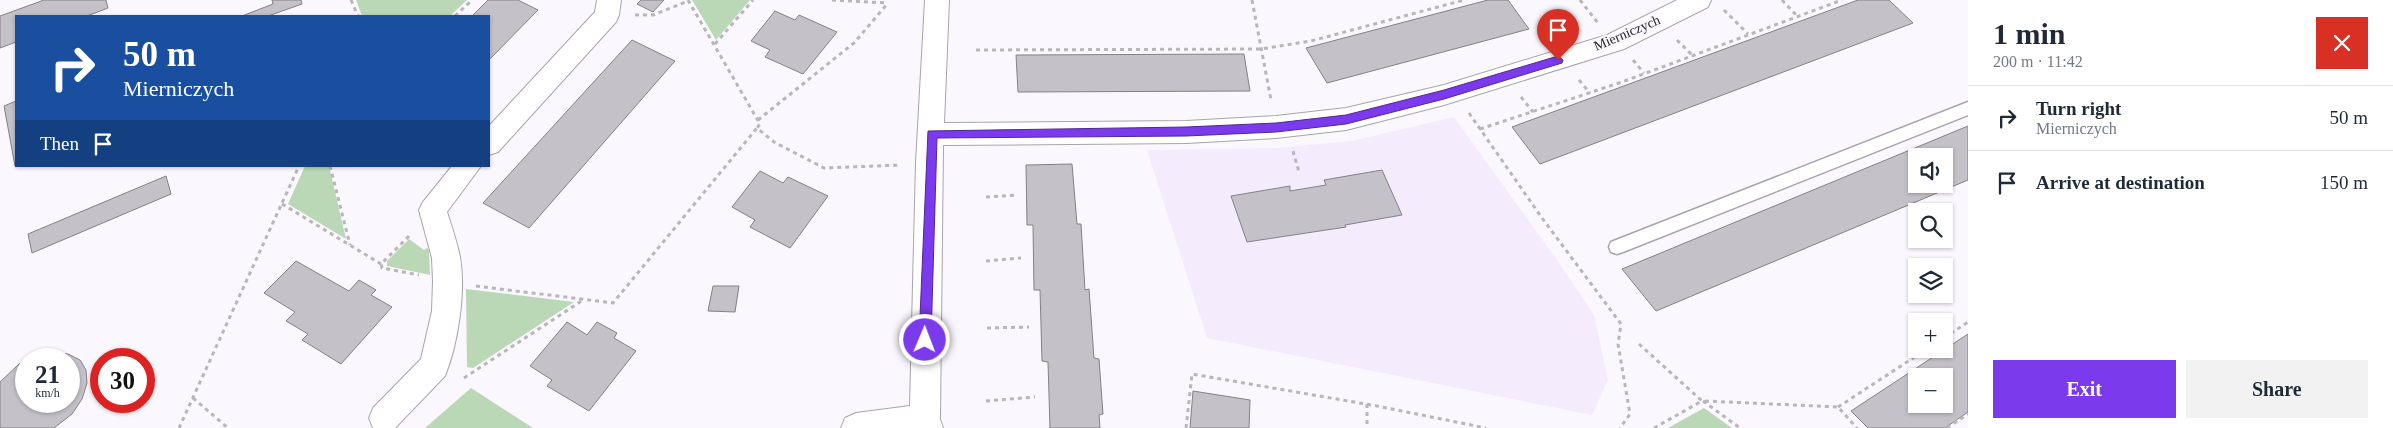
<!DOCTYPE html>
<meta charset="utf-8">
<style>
body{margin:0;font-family:"Times New Roman",serif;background:#f2f2f3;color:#1f2937;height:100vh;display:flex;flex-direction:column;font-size:19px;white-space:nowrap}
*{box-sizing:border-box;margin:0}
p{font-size:16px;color:#747a83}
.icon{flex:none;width:28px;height:28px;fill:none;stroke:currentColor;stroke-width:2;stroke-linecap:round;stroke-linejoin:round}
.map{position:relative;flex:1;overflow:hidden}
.sheet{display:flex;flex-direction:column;background:#fff;width:425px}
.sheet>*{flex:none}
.hud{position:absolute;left:15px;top:15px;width:475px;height:152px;border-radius:0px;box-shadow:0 1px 4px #0004;background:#1a4fa0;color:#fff;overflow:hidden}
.fabs{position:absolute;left:1908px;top:148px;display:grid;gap:10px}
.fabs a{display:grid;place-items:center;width:45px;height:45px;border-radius:0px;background:#fff;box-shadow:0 1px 4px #0004;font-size:25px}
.speed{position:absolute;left:15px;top:348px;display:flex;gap:10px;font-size:25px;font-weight:700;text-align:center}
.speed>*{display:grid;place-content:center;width:65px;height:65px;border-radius:50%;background:#fff;box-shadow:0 1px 4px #0004;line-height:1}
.speed small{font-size:12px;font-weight:400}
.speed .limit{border:8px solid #d22;background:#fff;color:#111}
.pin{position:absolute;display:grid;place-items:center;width:42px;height:42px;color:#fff;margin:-51px -21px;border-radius:50% 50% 50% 0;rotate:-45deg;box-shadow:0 0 5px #0007}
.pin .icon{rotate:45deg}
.me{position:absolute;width:55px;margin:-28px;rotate:1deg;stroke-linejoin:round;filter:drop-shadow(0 0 4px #0008)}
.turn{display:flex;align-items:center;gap:18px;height:105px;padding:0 25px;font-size:22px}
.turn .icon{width:65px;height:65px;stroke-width:2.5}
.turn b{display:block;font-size:35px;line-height:42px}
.then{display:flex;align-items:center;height:48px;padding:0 25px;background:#0003;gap:10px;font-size:19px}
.round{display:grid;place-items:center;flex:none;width:52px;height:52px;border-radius:0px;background:#f2f2f3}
.headline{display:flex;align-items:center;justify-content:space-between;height:85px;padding:0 25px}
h1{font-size:30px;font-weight:800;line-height:38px}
.cta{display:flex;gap:10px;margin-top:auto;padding:10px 25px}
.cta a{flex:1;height:58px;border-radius:0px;background:#7c3aed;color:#fff;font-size:20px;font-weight:800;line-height:58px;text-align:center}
.cta a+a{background:#f2f2f3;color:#1f2937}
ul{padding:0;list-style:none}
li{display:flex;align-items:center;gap:15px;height:65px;padding:0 25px;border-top:1px solid #e0e1e3}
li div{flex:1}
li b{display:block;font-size:19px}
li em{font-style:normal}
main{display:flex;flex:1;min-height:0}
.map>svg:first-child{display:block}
</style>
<main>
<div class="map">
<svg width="1968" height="428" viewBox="0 0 1968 428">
<rect width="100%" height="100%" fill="#fbf7fe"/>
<polygon fill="#f4ecfc" points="1454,117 1559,263 1594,315 1608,380 1592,415 1207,338 1147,150 1275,148 1351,141"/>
<g fill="#bad8b5">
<polygon points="356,0 467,0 450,16 362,16"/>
<polygon points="692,0 750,0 716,40"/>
<polygon points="305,166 329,166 346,239 288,204"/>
<polygon points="409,239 424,250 427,248 429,250 430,275 387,266 387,261"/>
<polygon points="466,289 574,302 473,368 467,367"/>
<polygon points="471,388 533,428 425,428"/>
<polygon points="1704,408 1732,428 1668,428"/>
</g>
<g fill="#c5c1c9" stroke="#848088" fill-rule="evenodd">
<polygon points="44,0 106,0 108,8 87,16 16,16 16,42 0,48 0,16"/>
<polygon points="272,0 301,0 302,4 268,16 242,16 273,4"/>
<polygon points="488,0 518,0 538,10 489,60 489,16 472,16"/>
<polygon points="641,0 664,0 653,12 637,4"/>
<polygon points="1488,0 1508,0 1529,29 1327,83 1306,48"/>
<polygon points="1858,0 1889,0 1913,23 1540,164 1512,127"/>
<polygon points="775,11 795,20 799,15 837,32 803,74 765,57 770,50 751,41"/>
<polygon points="632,40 675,61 529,228 483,203"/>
<polygon points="1244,54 1250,91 1018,92 1016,55"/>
<polygon points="16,101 16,165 15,166 4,106"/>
<path d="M1968 126V180L1656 311 1622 269ZM1916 156H1944V184H1916Z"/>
<polygon points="1072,164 1077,224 1081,224 1085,290 1089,289 1094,358 1099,359 1103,414 1099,415 1100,428 1050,428 1048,362 1042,361 1040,290 1034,290 1033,225 1027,225 1026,165"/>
<polygon points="1382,170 1402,215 1345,225 1346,227 1247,242 1231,196 1290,186 1290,191 1326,185 1324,180"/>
<polygon points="760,171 783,183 788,177 828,196 790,248 750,227 755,220 732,207"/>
<polygon points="166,176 171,194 32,253 28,234"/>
<polygon points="296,261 349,291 359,280 376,290 371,295 392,307 341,364 302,340 308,334 286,321 295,312 264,293"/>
<polygon points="713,286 739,286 735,312 708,311"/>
<polygon points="567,322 587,335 597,322 617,333 614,338 636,351 589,411 547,386 552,380 530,366"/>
<path d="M1968 334V412L1945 428H1868L1851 411ZM1916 376H1944V404H1916Z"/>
<polygon points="53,352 68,354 80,360 86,370 87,383 82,399 72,414 54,428 0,428 0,382 19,364 26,361 26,401 69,401 69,359 31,359"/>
<polygon points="1193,391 1250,400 1249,428 1190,428"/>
</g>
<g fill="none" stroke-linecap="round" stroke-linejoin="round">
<g stroke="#a8a4ac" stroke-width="3">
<polygon id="service" points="1968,102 1968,115 1623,252 1617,254 1611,252 1609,247 1611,242"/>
</g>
<g stroke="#a8a4ac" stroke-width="2">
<g id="minor">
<polygon points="597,0 621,0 619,15 616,22 498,152 489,155 489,126 595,12"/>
<polygon points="925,0 949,0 944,123 1186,121 1276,116 1346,108 1444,85 1607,35 1677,0 1711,0 1708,7 1624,49 1444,105 1346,130 1276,138 1186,143 943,145 940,419 943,428 841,428 845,418 856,413 910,406 916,162"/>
<path d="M452 166H481L447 212C452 227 457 242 460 257 466 291 458 344 445 376L395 428H373L369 418 373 408 421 359 432 311 433 281 432 258 419 210 423 202Z"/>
</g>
</g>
<g stroke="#b8b5bb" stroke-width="3" stroke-dasharray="4 4" stroke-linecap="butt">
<polyline points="351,0 358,16"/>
<polyline points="688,0 760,124 757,128 774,142 824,168 901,165"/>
<polyline points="832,0 887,3"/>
<polyline points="1252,0 1271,100"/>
<polyline points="1580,0 1598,23"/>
<polyline points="1782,0 1797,16"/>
<polyline points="1724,10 1748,34"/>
<polyline points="635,15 653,15 688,1"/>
<polyline points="455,16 472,0"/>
<polyline points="1677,40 1692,55"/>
<polyline points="715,44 753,0"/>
<polyline points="976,50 1261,49 1311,41 1464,0"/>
<polyline points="1633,60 1644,73"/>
<polyline points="1579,80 1590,93"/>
<polyline points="1521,97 1533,112"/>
<polyline points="1469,113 1542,218 1621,324 1618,344 1630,414 1620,428"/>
<polyline points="758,120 854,43 888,3"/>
<polyline points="1480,129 1622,82 1842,0"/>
<polyline points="1293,151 1299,172"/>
<polyline points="330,166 350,245"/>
<polyline points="986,197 1017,195"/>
<polyline points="282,204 381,264"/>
<polyline points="409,236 381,264 382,268 419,275"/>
<polyline points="986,261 1021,258"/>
<polyline points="476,286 613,303 757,128"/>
<polyline points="987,328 1029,327"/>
<polyline points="1944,338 1968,322"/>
<polyline points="1639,344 1702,401 1654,428"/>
<polyline points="464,378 583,300"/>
<polyline points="193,398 228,428"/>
<polyline points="986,401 1035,397"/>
<polyline points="1703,401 1740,428"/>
<polyline points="1705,401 1838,407 1857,428"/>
<polyline points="1367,404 1367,428"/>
<polyline points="1838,407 1927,349"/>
<polyline points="179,428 299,166"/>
<polyline points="1186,428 1192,374 1377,406 1486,428"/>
<polyline points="1947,428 1968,414"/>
</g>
<use href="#service" fill="#fff" fill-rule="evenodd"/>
<use href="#minor" fill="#fff" fill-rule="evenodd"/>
</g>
<polygon fill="#7c3aed" stroke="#51269a" points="1558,56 1563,60 1562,63 1444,99 1346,124 1276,132 1186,136 937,138 931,340 929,344 921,344 919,340 928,131 1186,127 1276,123 1346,115 1444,90"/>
<g text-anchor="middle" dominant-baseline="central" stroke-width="4.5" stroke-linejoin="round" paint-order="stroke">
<g font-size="14" fill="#29272a" stroke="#fbf7fe">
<text transform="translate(1627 33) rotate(-23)">Mierniczych</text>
</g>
</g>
</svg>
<div class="fabs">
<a><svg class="icon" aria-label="sound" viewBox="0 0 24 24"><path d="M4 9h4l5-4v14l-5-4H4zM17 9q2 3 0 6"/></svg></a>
<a><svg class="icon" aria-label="search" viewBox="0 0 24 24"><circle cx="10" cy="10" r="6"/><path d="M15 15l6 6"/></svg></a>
<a><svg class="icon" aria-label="layers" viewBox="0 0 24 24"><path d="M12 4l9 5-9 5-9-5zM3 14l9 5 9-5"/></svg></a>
<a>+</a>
<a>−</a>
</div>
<div class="speed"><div>21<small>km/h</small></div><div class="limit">30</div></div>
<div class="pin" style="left:1558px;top:60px;background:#d93025"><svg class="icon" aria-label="arrive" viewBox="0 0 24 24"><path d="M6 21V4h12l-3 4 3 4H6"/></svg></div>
<svg class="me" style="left:925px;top:340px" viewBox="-20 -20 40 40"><circle r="17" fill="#7c3aed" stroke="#fff" stroke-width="3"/><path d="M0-11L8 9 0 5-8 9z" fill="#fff"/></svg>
<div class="hud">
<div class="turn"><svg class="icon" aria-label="right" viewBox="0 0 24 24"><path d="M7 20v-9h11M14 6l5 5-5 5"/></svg><div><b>50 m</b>Mierniczych</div></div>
<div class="then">Then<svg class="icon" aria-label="arrive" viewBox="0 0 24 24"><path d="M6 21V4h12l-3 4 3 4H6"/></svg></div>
</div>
</div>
<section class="sheet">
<div class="headline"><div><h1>1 min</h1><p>200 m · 11:42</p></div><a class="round" style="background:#d93025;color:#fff"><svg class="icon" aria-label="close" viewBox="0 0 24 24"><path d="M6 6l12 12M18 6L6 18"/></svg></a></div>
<ul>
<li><svg class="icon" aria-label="right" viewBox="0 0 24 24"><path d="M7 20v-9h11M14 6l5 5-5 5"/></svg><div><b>Turn right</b><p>Mierniczych</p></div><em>50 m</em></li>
<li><svg class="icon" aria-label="arrive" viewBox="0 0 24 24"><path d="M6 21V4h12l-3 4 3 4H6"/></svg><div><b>Arrive at destination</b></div><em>150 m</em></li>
</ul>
<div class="cta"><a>Exit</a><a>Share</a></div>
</section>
</main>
